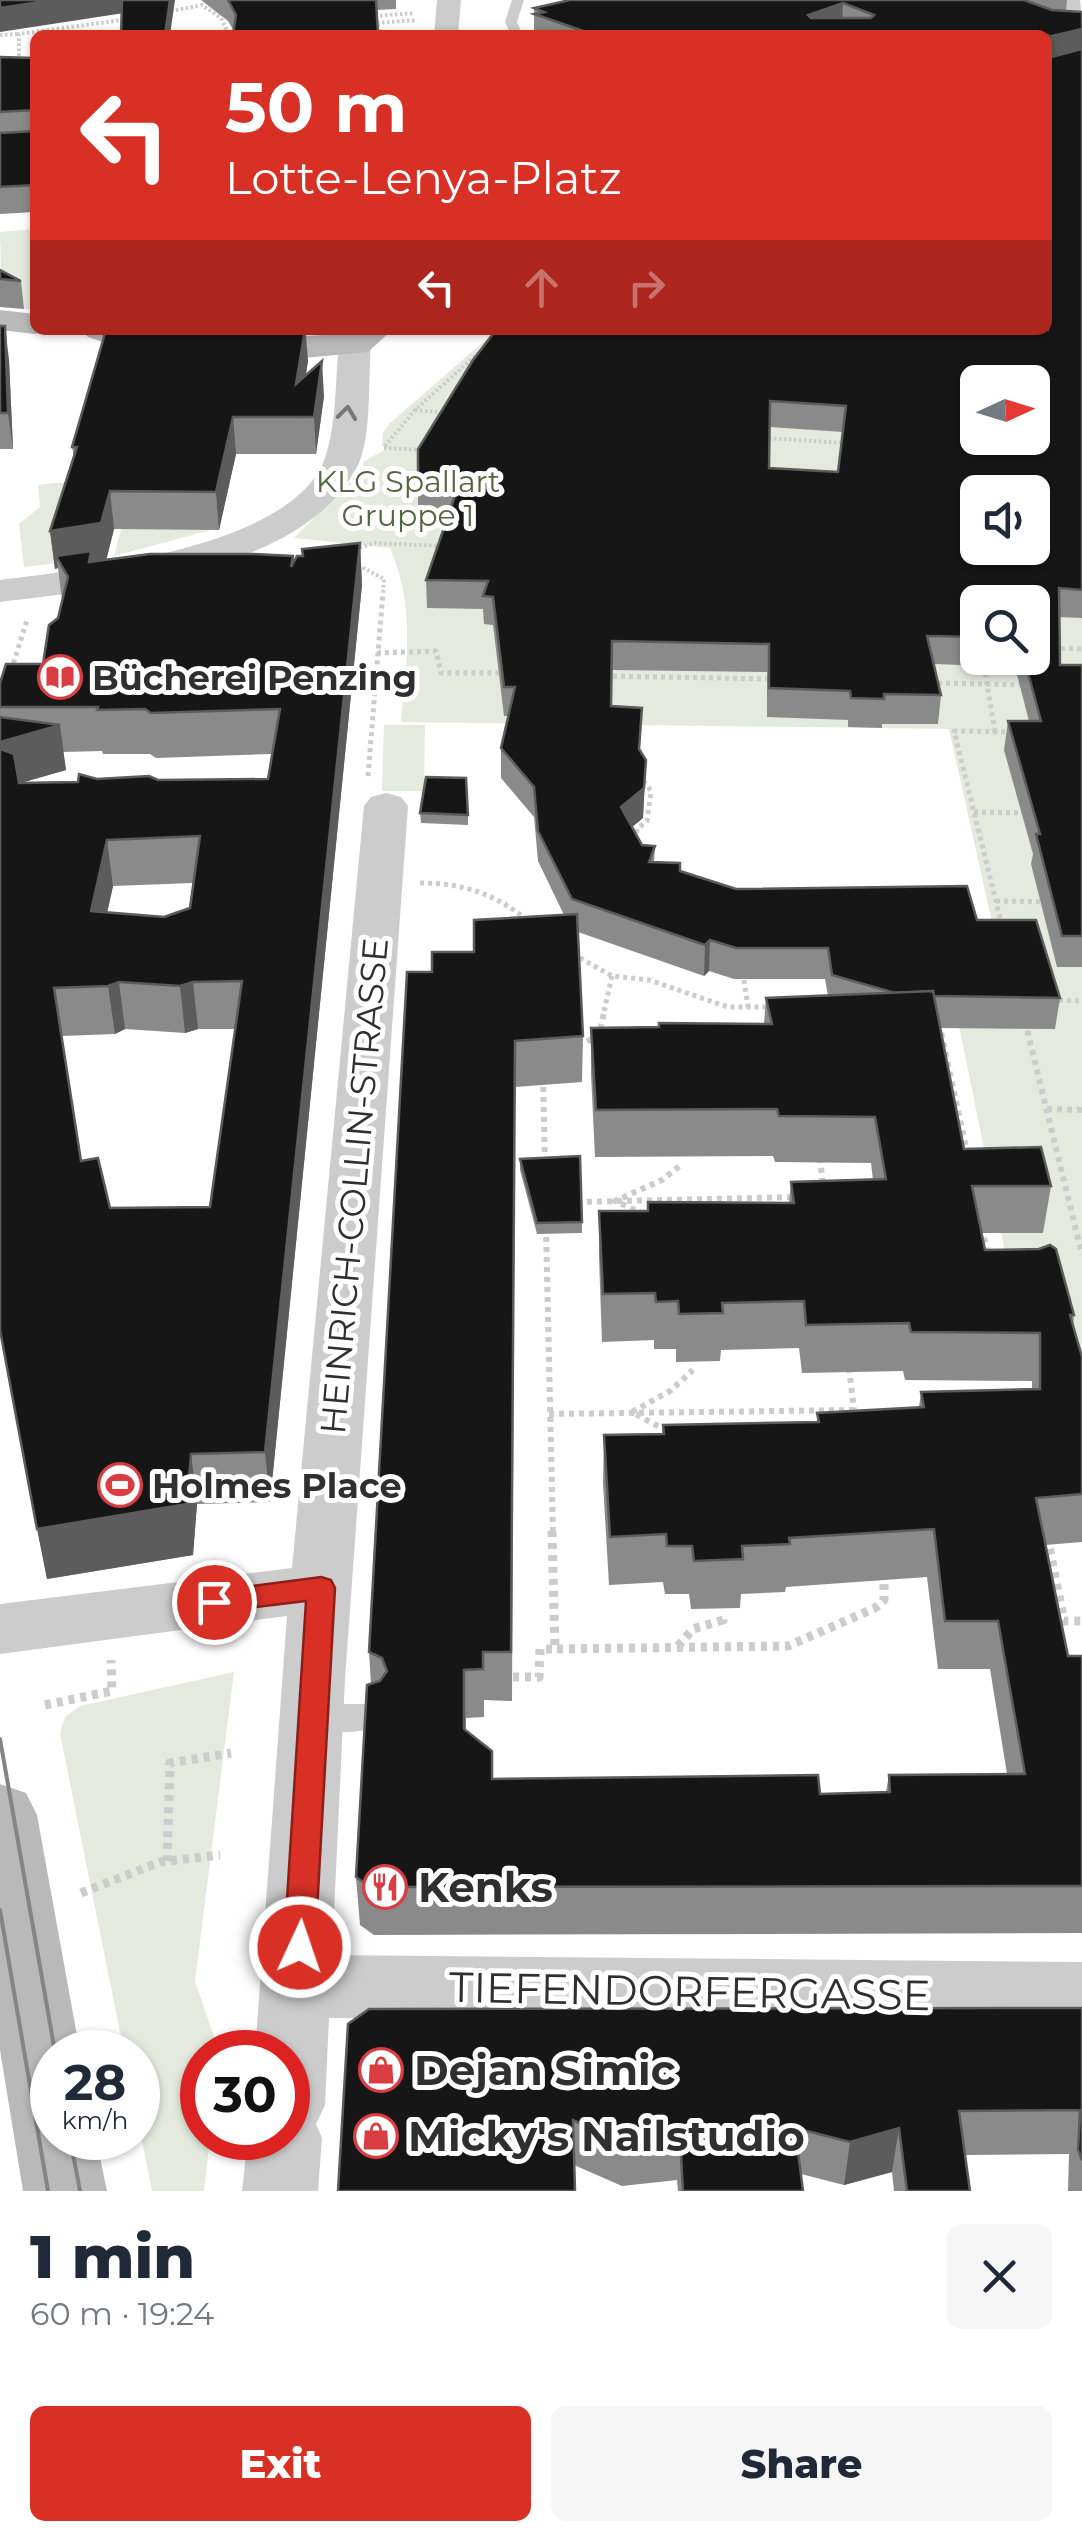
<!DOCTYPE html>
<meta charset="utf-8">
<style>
body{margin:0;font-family:Montserrat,sans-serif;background:#f6f6f7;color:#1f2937;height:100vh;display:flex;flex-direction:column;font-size:38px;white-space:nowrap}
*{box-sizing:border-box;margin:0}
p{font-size:32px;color:#747a83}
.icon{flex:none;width:55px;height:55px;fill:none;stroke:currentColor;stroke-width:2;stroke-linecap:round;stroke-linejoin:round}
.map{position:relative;height:2191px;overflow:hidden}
.side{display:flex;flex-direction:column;background:#fff;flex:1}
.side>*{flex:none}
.hud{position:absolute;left:30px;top:30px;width:1022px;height:305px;border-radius:15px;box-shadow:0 2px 8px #0004;background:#d93025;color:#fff;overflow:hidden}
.needle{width:65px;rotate:86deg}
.buttons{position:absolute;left:960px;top:365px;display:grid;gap:20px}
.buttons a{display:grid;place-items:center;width:90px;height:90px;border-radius:15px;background:#fff;box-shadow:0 2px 8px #0004;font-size:50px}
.speed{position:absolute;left:30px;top:2030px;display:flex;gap:20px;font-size:50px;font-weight:700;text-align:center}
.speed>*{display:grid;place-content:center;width:130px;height:130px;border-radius:50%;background:#fff;box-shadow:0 2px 8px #0004;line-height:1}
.speed small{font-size:25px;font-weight:400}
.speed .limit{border:15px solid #d22;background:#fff;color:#111}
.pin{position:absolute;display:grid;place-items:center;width:85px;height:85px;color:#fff;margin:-42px;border:5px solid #fff;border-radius:50%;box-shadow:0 2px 10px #0007}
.me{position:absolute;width:110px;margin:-55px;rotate:3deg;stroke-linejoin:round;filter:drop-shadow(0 0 8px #0008)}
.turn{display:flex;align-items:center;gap:35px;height:210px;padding:0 30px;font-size:45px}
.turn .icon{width:130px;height:130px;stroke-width:2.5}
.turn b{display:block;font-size:70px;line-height:85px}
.lanes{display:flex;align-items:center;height:95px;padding:0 30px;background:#0003;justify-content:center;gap:50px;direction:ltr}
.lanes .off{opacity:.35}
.round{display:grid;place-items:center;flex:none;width:105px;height:105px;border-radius:15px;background:#f6f6f7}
.head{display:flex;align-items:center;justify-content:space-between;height:170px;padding:0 30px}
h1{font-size:60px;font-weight:800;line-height:75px}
.primary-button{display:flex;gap:20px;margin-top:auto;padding:20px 30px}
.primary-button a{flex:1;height:115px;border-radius:15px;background:#d93025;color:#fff;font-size:40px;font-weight:800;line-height:115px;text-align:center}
.primary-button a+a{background:#f6f6f7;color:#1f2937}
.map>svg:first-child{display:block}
</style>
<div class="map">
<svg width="1082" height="2191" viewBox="0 0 1082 2191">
<rect width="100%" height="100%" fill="#fff"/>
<g fill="#e4ebde" fill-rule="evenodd">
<polygon points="35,229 35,310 2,307 0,232"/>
<path d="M1082 288V1523L1060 1521 939 928 993 927 949 729 401 722C407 661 415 605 390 548L294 538 363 469V462L388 448 382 446 383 433 389 424 497 330H1048ZM978 382H1032V438H978ZM978 492H1032V548H978ZM978 602H1032V658H978Z"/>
<polygon points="55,483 182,484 171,529 215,529 114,556 126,511 74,510 99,558 24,567 19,524 40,507 38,485"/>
<polygon points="384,725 425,725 424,791 382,791"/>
<polygon points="234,1672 195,1981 219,2052 202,2052 202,2138 210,2138 204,2191 152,2191 138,2120 138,2052 124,2052 60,1733 65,1717 80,1706"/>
</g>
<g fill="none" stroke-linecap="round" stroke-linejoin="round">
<g stroke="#ccc" stroke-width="4" stroke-dasharray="2.5 2.5" stroke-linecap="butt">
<polyline points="166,12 202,5 221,18 229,35"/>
<polyline points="375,16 415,13"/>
<polyline points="376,20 381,35"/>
<polyline points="377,23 417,20"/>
<polyline points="0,35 19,34"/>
<polyline points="19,66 19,34 129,19"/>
<polyline points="415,410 447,413"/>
<polyline points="764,438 846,443"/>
<polyline points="385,446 415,410 483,349"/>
<polyline points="384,448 422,450"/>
<polyline points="355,549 374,543 441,546"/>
<polyline points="354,563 384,579 383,595"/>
</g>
<g stroke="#ccc" stroke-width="5" stroke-dasharray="4 4" stroke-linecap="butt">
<polyline points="1053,648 1082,649"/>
<polyline points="377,653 436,651 441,673 503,673"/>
<polyline points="11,671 27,620"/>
<polyline points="346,673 375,673"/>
<polyline points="605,676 773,679"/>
<polyline points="930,683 987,684 983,658"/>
<polyline points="995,732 987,684 1026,685"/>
<polyline points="368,776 383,592"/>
<polyline points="974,812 1028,813"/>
<polyline points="636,841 637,829 647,821 651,791 641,778"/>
<path d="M420 883C462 883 494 893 527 920"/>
<polyline points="996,901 1049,902"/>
<polyline points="1002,926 954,731 1011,732"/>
<polyline points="573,954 612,976 649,980 728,1007 774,1007"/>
<polyline points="744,980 748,1007"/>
<polyline points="1051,1000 1082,1001"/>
<polyline points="604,1011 612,976"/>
</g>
<g stroke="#ccc" stroke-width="6" stroke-dasharray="5 5" stroke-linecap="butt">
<polyline points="1025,1021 1082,1255"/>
<polyline points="939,1023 967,1152"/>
<polyline points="578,1046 599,1035 605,1008"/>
<polyline points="543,1077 545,1165"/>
<polyline points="1047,1109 1082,1110"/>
<polyline points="820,1158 823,1186"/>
<polyline points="577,1202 795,1197"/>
<polyline points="644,1214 615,1201 662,1180 682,1164"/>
<polyline points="546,1227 553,1534"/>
<polyline points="982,1228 988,1255"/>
<polyline points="849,1368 854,1410"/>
<polyline points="549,1414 854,1410"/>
<polyline points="667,1431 632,1412 670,1391 693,1370"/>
</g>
<g stroke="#ccc" stroke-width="9" stroke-dasharray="6 6" stroke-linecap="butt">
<polyline points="552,1531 555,1649 788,1646 875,1608 884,1600 884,1575"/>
<polyline points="1047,1537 1064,1621 1082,1621"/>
<polyline points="678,1646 693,1629 723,1620 722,1615"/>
<polyline points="513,1677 539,1677 540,1649 555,1649"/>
<polyline points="45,1705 112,1691 111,1660"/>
<polyline points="167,1861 170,1763 231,1753"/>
<polyline points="81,1893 160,1862 220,1855"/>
</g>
<g fill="#ccc" fill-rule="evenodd">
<polygon points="512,0 524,0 517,22 523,35 511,35 505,22"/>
<path d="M312 1704H371L382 1708 387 1717 382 1726C360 1734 323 1734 301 1726L296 1717 301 1708Z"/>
</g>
<g fill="#ccc" fill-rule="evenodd">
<polygon points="437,0 461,0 458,35 434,35"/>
<polygon points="1053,0 1080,0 1082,20 1073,18"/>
<path d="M355 334 366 337 371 344C368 377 372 436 358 465 303 576 107 588 0 602V580C81 569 293 549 325 458 337 423 335 380 339 344L344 337Z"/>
<polygon points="386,793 401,797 408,806 345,1679 332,1955 1082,1962 1082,2026 329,2018 325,2105 316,2124 322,2138 318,2191 242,2191 248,2138 288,2138 288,2052 255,2052 287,1616 0,1654 0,1604 292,1568 364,806 371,797"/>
</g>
<g fill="#b9b9b9" fill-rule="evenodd">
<polygon points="0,310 35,314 35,330 48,330 35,334 0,330"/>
<polygon points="82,330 214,330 293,337 392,330 368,352 293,359 100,341 88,337"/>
<polygon points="0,1784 26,1793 37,1815 80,2052 52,2052 52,2138 96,2138 107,2191 23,2191 0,2050"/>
</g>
<g stroke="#848484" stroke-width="4">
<polyline points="0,1739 55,2052"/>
<polyline points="0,1910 48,2191"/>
<polyline points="70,2138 80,2191"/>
</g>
</g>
<g fill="#8a8a8a" fill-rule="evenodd">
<polygon points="201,0 396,0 396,9 377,10 234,31 228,21"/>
<path d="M570 0H1067L1066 11 1082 12V618L1059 617 1060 665H1082V967H1057L1031 864 1033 854 1004 750 1008 721H1029L1015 667 934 664 941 695 938 724H882V728L848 727V720L767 717V672L612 670 611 706 646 760 643 818 632 827 642 845 655 846 654 863 736 889 977 920 1060 998 1055 1029 940 1028 964 1149 1051 1186 1043 1233H982L985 1250 1074 1315 1073 1325 1082 1357V1542L1045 1545 1068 1656H1082V1933L374 1935 360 1925 356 1877 371 1684 369 1652 432 972 474 952 564 915 538 861 534 817 501 778V748L508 716H504L493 625 484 624 483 609 427 608 426 580 449 514H418V487L1048 330V35H534V8ZM770 427 843 432 838 472 769 468ZM978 602H1032V658H978ZM578 932 704 976 709 971 734 979H825L828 996 766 998 764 1024 591 1028V1074L595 1157 773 1156 775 1162 871 1163 873 1180 791 1182 789 1203 648 1211H599V1258L602 1342 654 1340V1349H676V1362L720 1361 721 1350 799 1348 802 1373 903 1371 905 1380 1032 1381V1389L921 1392 919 1407 817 1413V1422L663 1425 662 1434 604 1435 603 1483 609 1585 663 1582 665 1594H689L691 1609 740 1608 741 1594 785 1592 786 1587 927 1577 938 1669H990L1007 1774 889 1775 886 1792 820 1794 493 1779 492 1751 466 1730V1718L484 1717V1700L512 1701 515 1087 582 1082 583 1036Z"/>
<polygon points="0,57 35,58 35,212 0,214"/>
<polygon points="0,270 21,281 24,309 0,307"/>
<polygon points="0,326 9,360 13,449 0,449"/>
<path d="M106 330H313V332H306L308 361 306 375 324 396 316 454H236L219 530 114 529 106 560 293 556V563L303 556 360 543 362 585 270 1502 197 1504 193 1555 47 1579 0 1332V683L43 664 58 618 62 600 58 568 55 569 50 531 74 457 72 447ZM102 751 103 754H150L156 758 272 754 268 779H97L78 782 20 783 66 770 63 752ZM193 883 190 908 164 917 107 913 113 886ZM125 1029 185 1033 198 1029H235L210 1207 110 1208 81 1161 62 1036 115 1034Z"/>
<polygon points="420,813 468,815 468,825 421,823"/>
<polygon points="520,1159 582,1222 582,1233 537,1234 520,1170"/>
<polygon points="1082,2008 1082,2191 1068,2191 1069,2154 965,2155 970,2191 894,2191 892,2172 844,2185 801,2174 803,2191 678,2191 677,2180 622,2186 574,2165 348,2024"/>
</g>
<g fill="#5c5c5c">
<polygon points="53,0 123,0 124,13 0,32 0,8"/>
<polygon points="170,0 175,0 170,35 165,35"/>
<polygon points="843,3 842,23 806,35 808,15"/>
<polygon points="1082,29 1082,50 1048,58 1048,37"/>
<polygon points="5,326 9,360 13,449 8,413"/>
<polygon points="305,330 308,361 298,419 296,384"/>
<polygon points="322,361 324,396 316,454 314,417"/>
<polygon points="233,417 236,454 219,530 216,492"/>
<polygon points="110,491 114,529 106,561 62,568 56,556 58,568 55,569 50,531"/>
<polygon points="360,543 362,585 270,1502 265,1452"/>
<polygon points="60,725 66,770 0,789 0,731"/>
<polygon points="646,760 643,818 620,837 621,807"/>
<polygon points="107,840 113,886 97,958 91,911"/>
<polygon points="710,940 709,971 704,976 705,945"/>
<polygon points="119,982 125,1029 115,1034 108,986"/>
<polygon points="193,982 198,1029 185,1033 180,986"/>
<polygon points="191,1454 197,1504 193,1555 47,1579 37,1529"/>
<polygon points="899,2128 892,2172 844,2185 850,2142"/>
</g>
<g fill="#161616" stroke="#5c5c5c" stroke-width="2.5" fill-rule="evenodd">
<polygon points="0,0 53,0 0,8"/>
<polygon points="122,0 170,0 165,35 121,35"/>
<polygon points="228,0 376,0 378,35 233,35 236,15"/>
<path d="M570 0H1024L1052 10 1082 12V29L1048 37V58L1082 49V590L1059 588 1060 665H1082V936H1062L1036 834H1040L1008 721H1041L1024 658H1032V602H978V637L927 636 941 695 884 694V699L851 698 850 691 769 688V644L612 641 611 706 642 708 639 749 646 760 644 788 621 807 642 845 655 846 649 862 680 863V871L736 889 967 886 977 920H1036L1060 998 934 996 933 991 895 993 832 975 828 948H736L710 940 705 945 572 899 538 831 534 787 501 748 515 687H504L493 597 483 596 488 581 426 580 458 487H418V449L473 360 496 330H1048V35H595L534 14 544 12 534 8ZM843 3 874 15 871 18H811L808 15ZM978 382H1032V438H978ZM770 401 846 406 838 472 769 468ZM978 492H1032V548H978Z"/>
<polygon points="0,57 35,58 35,185 0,187 0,133 35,131 35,110 0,112"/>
<polygon points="0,270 21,281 0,279"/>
<polygon points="0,326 5,326 8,413 0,413"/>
<polygon points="106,330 305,330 296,384 322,361 314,417 233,417 216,492 110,491 101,523 50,531 77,447 72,447"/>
<path d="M360 543 265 1452 191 1454 187 1504 37 1529 0 1330V749L14 754 19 783 78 782 79 774 97 779 149 776 158 780 268 779 280 709 151 713 145 709 97 710 98 707H0V683L6 664H43L49 625 58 618 68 577 56 556 91 551 89 562 150 554H253L293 556 291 567 297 556H303L302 549ZM200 836 190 908 164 917 91 911 107 840ZM242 981 210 1207 110 1208 98 1158 81 1161 54 988 108 986 119 982 180 986 193 982Z"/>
<polygon points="0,717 60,725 0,742"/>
<polygon points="426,777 466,778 468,815 420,813"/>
<polygon points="577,914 583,1036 515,1041 511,1652 483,1652 483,1669 464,1670 464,1729 492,1751 492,1779 818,1775 820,1794 890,1792 889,1775 1025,1774 998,1621 945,1621 934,1529 789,1538 790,1544 742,1546 743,1559 694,1561 692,1546 667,1546 666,1534 610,1537 604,1435 664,1434 663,1425 819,1422 817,1413 924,1407 921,1392 1040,1389 1040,1333 911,1332 909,1323 806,1325 804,1301 722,1303 723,1313 679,1314 678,1301 656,1302 655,1293 603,1294 599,1211 648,1211 648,1202 794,1203 791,1182 886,1179 875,1117 779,1116 777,1109 596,1110 591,1028 659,1027 659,1023 772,1024 766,998 933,991 964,1149 1041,1147 1051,1186 972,1186 985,1250 1039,1249 1050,1245 1056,1249 1074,1315 1070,1315 1082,1357 1082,1494 1036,1498 1068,1656 1082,1656 1082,1886 370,1887 356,1877 367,1685 380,1681 387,1671 382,1658 369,1652 407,972 432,972 432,952 474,952 474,920"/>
<polygon points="580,1156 582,1222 537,1223 520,1159"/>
<polygon points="1082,2008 1082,2160 1078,2150 1080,2110 959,2111 970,2191 907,2191 899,2128 850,2142 795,2128 803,2191 683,2191 680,2137 623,2143 573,2120 575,2191 338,2191 348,2024 369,2009"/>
</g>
<defs><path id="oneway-chevron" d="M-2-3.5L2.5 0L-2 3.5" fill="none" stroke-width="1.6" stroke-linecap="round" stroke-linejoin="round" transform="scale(2.5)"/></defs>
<use stroke="#767676" href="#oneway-chevron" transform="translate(347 413) rotate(-83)"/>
<polygon fill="#d93025" stroke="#8d1f18" stroke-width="2.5" points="321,1577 331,1580 335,1588 315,1947 311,1957 300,1961 288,1957 284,1947 306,1601 214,1612 204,1609 200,1602 204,1594 214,1591"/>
<defs>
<g id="library-ring" transform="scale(2.25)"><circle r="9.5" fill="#fff" stroke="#da3d41" stroke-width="1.5"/><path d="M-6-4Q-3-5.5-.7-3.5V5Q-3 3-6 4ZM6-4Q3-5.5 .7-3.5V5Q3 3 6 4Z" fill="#da3d41"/></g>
<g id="stadium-ring" transform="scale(2.25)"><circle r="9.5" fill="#fff" stroke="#da3d41" stroke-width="1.5"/><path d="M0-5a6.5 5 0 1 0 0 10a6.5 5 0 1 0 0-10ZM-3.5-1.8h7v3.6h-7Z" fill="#da3d41"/></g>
<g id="restaurant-ring" transform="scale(2.25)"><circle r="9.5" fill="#fff" stroke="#da3d41" stroke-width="1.5"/><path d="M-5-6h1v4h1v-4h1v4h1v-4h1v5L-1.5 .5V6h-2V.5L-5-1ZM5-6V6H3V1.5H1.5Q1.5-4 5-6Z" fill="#da3d41"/></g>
<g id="shop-ring" transform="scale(2.25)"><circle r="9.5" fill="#fff" stroke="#da3d41" stroke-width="1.5"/><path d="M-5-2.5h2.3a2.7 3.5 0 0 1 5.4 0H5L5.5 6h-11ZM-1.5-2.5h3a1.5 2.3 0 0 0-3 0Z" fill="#da3d41"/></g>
</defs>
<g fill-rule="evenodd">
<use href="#library-ring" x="60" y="677"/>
<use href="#stadium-ring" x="120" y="1485"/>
<use href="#restaurant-ring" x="385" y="1887"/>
<use href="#shop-ring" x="381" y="2070"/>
<use href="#shop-ring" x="376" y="2136"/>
</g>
<g text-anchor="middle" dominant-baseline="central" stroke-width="10" stroke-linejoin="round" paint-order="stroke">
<g font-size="30" fill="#50683f" stroke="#fff">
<text x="408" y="481">KLG Spallart<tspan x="408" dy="34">Gruppe 1</tspan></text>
</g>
<g font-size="35" font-weight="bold" fill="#2f2f2f" stroke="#fff" text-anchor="start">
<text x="92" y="677">Bücherei Penzing</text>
<text x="152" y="1485">Holmes Place</text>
</g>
<g font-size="35" fill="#2f2f2f" stroke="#fff">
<text transform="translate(354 1186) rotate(-85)">HEINRICH-COLLIN-STRASSE</text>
</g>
<g font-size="42" font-weight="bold" fill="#2f2f2f" stroke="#fff" text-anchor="start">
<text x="418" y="1887">Kenks</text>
<text x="414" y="2070">Dejan Simic</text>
<text x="408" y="2136">Micky's Nailstudio</text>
</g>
<g font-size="42" fill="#2f2f2f" stroke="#fff">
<text transform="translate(690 1991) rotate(1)">TIEFENDORFERGASSE</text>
</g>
</g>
</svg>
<div class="buttons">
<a><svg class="needle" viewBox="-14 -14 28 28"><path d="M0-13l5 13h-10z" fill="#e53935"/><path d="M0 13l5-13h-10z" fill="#747a83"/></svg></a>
<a><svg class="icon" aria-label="sound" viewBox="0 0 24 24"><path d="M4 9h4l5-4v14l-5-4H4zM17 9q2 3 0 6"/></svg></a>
<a><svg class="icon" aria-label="search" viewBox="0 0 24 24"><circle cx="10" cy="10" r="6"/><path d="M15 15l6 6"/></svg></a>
</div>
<div class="speed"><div>28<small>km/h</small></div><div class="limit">30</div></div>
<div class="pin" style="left:214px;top:1602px;background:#d93025"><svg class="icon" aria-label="arrive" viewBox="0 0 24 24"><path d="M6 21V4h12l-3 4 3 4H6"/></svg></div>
<svg class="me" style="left:300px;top:1947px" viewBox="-20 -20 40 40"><circle r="17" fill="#d93025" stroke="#fff" stroke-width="3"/><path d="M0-11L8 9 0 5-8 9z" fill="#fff"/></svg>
<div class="hud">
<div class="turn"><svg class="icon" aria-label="left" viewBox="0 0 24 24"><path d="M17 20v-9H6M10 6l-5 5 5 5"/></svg><div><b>50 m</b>Lotte-Lenya-Platz</div></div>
<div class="lanes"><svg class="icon" aria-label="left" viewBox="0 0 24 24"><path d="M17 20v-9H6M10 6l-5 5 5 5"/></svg><svg class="icon off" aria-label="ahead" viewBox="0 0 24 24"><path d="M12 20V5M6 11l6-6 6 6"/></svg><svg class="icon off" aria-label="right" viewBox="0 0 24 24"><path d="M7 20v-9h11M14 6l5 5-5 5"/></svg></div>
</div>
</div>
<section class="side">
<div class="head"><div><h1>1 min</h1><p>60 m · 19:24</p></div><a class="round"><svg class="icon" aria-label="close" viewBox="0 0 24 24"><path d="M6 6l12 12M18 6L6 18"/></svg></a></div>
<div class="primary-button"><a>Exit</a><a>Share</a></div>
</section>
